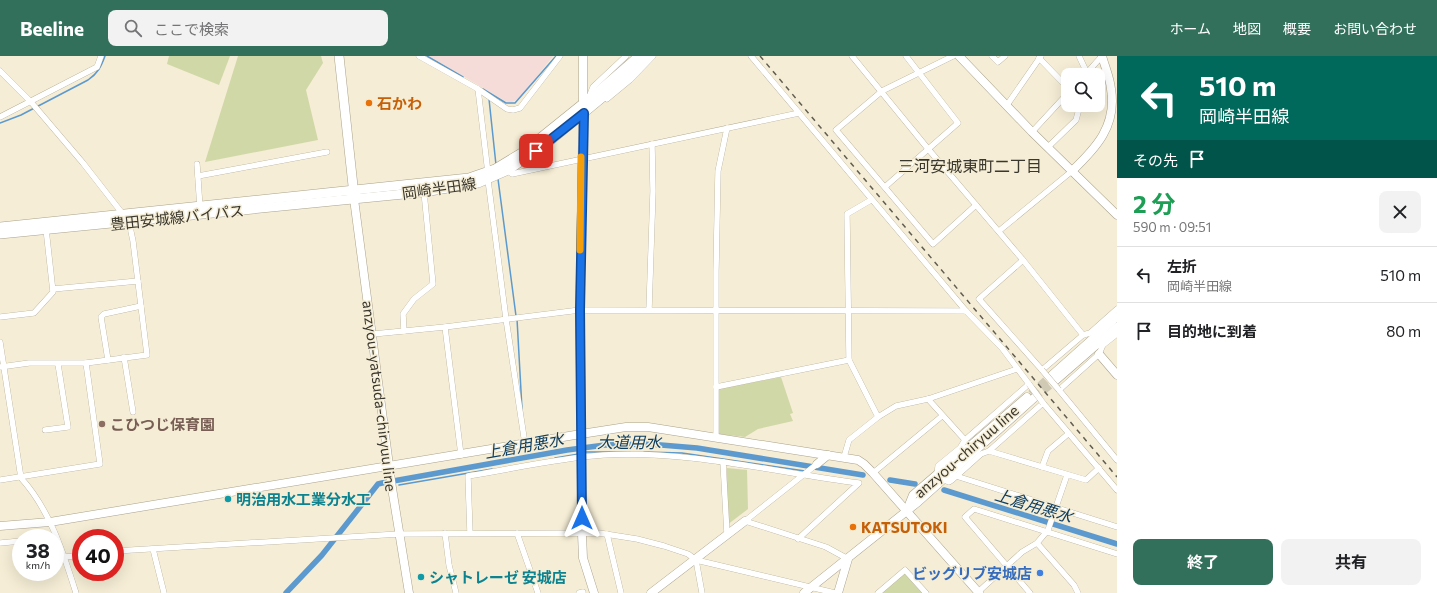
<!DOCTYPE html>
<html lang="ja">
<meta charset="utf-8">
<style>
body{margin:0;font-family:Commissioner,"Noto Sans JP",sans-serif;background:#f2f2f2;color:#202124;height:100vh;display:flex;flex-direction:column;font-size:15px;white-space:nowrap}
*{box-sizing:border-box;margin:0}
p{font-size:13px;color:#757577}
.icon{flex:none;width:22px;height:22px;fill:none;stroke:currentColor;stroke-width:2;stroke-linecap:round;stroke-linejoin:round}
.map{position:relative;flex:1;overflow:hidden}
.details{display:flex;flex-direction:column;background:#fff;width:320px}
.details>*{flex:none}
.top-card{background:#00695c;color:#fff;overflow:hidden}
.fabs{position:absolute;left:1061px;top:12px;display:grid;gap:8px}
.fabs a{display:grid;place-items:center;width:44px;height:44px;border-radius:8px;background:#fff;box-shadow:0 4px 16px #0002;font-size:20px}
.speed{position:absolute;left:12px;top:473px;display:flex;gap:8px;font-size:20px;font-weight:700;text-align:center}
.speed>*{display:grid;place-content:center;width:52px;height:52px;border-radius:50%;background:#fff;box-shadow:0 4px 16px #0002;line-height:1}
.speed small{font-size:10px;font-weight:400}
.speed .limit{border:6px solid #d22;background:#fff;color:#111}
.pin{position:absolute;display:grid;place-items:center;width:34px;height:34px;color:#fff;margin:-17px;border-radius:8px;box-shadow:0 2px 6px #0006}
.me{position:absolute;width:44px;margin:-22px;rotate:0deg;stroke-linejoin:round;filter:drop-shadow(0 0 3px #0008)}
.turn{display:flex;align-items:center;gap:14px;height:84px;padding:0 16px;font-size:18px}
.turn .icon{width:52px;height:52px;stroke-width:2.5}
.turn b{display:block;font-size:28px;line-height:34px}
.then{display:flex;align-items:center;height:38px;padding:0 16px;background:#0003;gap:8px;font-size:15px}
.round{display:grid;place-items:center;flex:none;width:42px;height:42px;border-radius:8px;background:#f2f2f2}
.headline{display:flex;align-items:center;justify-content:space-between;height:68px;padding:0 16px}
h1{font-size:24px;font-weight:700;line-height:30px;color:#1e9e55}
.action{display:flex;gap:8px;margin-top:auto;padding:8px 16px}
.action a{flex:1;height:46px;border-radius:8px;background:#33705c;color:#fff;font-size:16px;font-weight:700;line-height:46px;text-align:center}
.action a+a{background:#f2f2f2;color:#202124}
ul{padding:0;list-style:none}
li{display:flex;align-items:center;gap:12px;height:56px;padding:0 16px;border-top:1px solid #e0e0e0}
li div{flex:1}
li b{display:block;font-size:15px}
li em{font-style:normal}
header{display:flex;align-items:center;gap:24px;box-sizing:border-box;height:56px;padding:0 20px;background:#33705c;color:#fff}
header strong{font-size:19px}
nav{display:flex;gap:22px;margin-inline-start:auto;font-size:14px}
.search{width:280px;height:36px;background:#f2f2f2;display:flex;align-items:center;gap:10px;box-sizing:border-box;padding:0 14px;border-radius:8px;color:#757577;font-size:15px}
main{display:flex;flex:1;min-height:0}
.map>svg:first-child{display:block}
</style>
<header>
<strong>Beeline</strong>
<div class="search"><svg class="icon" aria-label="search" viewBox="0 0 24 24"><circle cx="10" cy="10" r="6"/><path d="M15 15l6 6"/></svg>ここで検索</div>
<nav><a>ホーム</a><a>地図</a><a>概要</a><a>お問い合わせ</a></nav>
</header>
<main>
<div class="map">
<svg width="1117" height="537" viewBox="0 0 1117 537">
<rect width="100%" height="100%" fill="#f5edd5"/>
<polygon fill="#f6dcd8" points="429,0 553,0 520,42 512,46 507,46"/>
<g fill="#d1d8a7">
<polygon points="169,0 230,0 219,29 167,8"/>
<polygon points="238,0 321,0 323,7 306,34 318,84 205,106"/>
<polygon points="781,321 793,357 790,358 793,365 758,373 745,381 719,378 719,333"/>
<polygon points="727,412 747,414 748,453 727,469"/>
<polygon points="902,518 907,518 923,537 881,537"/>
</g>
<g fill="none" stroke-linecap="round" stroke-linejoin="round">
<g stroke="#5b99ce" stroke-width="1.5">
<polyline points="427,0 463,21"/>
<polyline points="483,33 506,47 515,47 556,0"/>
<polyline points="489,43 496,109"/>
<path d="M0 67 21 59 88 24C98 17 101 11 105 0"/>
<polyline points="498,123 516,260"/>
<polyline points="517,263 522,353"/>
<polyline points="584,396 630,396"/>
<polyline points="644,396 682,397 805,415"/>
<polyline points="555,402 579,398"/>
<polyline points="399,429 492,413"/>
</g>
<g stroke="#5b99ce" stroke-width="5.5">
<polyline points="890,424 915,428"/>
<polyline points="944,434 1117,488"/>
<polyline points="286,537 322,499 378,428 382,427 567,394 605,389 649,388 697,392 863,419"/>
</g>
<g stroke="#d0c9b4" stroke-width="8" stroke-dasharray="8 4" stroke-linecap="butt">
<polyline points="1031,338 1052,319"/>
<polyline points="1034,342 1056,324"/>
</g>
<g stroke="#aaa28c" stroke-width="6">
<g id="street">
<polyline points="419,0 478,33 507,53 513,54 520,52 560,0"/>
<polyline points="751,0 966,255 1002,292 1029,328 965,384 960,392 938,410 937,419"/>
<polyline points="852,0 929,94 1023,204 1083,279"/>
<polyline points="953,0 882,35 836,74 933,188 976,149"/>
<polyline points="992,0 998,6 1005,0"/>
<polyline points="1079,0 1087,17"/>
<polyline points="1039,2 1068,32"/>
<polyline points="0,15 31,46 83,107 129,166 133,185 147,299 86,307 29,307 0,311"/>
<polyline points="1085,19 1102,0"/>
<polyline points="478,33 488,117"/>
<polyline points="589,41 593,31 626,0"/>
<polyline points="607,43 630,24 653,0"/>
<polyline points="1007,49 1041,0"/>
<polyline points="0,61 97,11 101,0"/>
<polyline points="1032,76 1068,37"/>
<polyline points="1048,91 1076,64 1080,49"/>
<polyline points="197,108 200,152"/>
<polyline points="508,114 512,118 799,57"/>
<polyline points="198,120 327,96"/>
<polyline points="488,124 506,263 525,388"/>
<polyline points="886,130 958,67 906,0"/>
<polyline points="871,144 847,158 849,304 878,361"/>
<polyline points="999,175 1072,115"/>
<polyline points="1023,204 979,243 1042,314 1083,279 1090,277 1117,253"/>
<polyline points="53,233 138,225"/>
<polyline points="649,254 653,135 652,88"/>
<polyline points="0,261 34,257 53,236 46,173"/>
<polyline points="445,271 461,399"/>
<polyline points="404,275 403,258 414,243 433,228 424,136"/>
<polyline points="373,278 445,271 580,254 966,255"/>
<polyline points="1117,278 1103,289 1099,298 1059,334 1117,404"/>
<path d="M0 286 21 422C50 454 63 496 76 537"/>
<polyline points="124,301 133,356"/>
<polyline points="108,304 101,261 104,258 141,250"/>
<polyline points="716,331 849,304"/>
<polyline points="928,343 965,384"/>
<polyline points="45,374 68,371 58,308"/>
<polyline points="716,381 716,215 718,115 727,72"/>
<polyline points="989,395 1086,424 1099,412"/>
<polyline points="844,401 849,384 878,361 896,350 928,343 1017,313"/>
<polyline points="723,406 727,478"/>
<polyline points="1042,411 1048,395 1068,378"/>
<polyline points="873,417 942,360"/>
<polyline points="956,420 1117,471"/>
<polyline points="0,424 100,408 86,307"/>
<polyline points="944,424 949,426 952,424 981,398 989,395 1043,347 1117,434"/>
<polyline points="745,465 826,491 848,503"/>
<polyline points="745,465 817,408"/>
<polyline points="445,477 449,509 456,537"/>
<path d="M470 477 468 420C512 413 558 402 603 399 688 394 774 416 859 427L798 483"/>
<polyline points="517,477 538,537"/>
<polyline points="607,478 621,537"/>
<polyline points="0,487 21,485"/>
<polyline points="1037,487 1074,529 1078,537"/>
<polyline points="153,493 164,537"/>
<polyline points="115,495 399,478 599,477 637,483 664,490 688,498 696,504 835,537"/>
<polyline points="65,501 81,499"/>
<polyline points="696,504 702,537"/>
<polyline points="579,537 583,536"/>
<polyline points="878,537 905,514 926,537"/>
<polyline points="977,537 1022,496 1037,487 1048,474 1067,419"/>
<polyline points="1030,537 965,461 974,453 1117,498"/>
</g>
</g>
<g stroke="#aaa28c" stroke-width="9">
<g id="secondary">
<polyline points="583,0 583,57 580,254 582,478 583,502 594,537"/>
<polyline points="959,0 1032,76 1117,159"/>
<path d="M1072 115C1096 92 1117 70 1111 33 1110 22 1105 11 1102 0"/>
<polyline points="354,143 392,432 409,537"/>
<polyline points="1099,298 1117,319"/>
<polyline points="1052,319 1117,261"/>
<polyline points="1056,324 1117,271"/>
<polyline points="817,408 828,399"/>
<polyline points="907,454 913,439 1027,341"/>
<polyline points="0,470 50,466 581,378 626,371 648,371 858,404 864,408 873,417 979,537"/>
<polyline points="651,537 745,465"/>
<polyline points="804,537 918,446 1034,342"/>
<polyline points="838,537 848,503"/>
</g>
</g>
<g stroke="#aaa28c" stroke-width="10">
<g id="primary">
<polyline points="339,0 354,139"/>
<polyline points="0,171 469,122 495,113 523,96 600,34 639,0"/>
<polyline points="0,178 424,136 478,127 508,114 545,89 621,26 648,0"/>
</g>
</g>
<use href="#street" stroke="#fff" stroke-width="5.5"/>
<use href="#secondary" stroke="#fff" stroke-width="8"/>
<use href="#primary" stroke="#fff" stroke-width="9"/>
<polyline stroke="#615d51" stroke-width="1.5" stroke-dasharray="5 5" stroke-linecap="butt" points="760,0 1117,421"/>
<g stroke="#aaa28c" stroke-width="6" stroke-linecap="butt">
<g id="street-bridge">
<polyline points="1042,314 1059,334"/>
<polyline points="1029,328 1043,347"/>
</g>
</g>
<use href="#street-bridge" stroke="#fff" stroke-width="5.5"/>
</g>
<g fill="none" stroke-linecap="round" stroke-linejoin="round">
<g stroke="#114b97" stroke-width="10">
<polyline id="route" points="536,95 584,57 580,254 582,462"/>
</g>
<use href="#route" stroke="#1a73e8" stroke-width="7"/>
<polyline stroke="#f59e0b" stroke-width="7" points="580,194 581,101"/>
</g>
<g fill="#e8710a" stroke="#f5edd5" stroke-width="1.5">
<circle cx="369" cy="47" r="4"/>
<circle cx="853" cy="471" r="4"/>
</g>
<circle fill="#8d6e63" stroke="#f5edd5" stroke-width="1.5" cx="102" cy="368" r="4"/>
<g fill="#0f9aa8" stroke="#f5edd5" stroke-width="1.5">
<circle cx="228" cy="443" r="4"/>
<circle cx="421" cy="521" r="4"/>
</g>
<circle fill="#3f7fe0" stroke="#f5edd5" stroke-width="1.5" cx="1040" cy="517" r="4"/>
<g text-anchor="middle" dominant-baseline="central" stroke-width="3" stroke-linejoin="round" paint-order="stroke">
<g font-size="15" font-weight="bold" fill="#c56008" stroke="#f5edd5" text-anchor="start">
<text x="377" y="47">石かわ</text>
<text x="861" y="471">KATSUTOKI</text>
</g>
<g font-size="15" fill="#3a372e" stroke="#f5edd5">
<text transform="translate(439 132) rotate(-8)">岡崎半田線</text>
<text transform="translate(177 161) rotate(-6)">豊田安城線バイパス</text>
<text transform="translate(380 340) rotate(83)">anzyou-yatsuda-chiryuu line</text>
<text transform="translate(966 395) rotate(-41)">anzyou-chiryuu line</text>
</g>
<g font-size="15" font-weight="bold" fill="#785e54" stroke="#f5edd5" text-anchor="start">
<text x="110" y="368">こひつじ保育園</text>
</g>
<g font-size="15" font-weight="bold" fill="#0d838f" stroke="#f5edd5" text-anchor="start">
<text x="236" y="443">明治用水工業分水工</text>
<text x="429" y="521">シャトレーゼ 安城店</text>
</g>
<g font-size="15" font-weight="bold" fill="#366cbe" stroke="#f5edd5" text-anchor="end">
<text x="1032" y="517">ビッグリブ安城店</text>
</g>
<g font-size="16" fill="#3a372e" stroke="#f5edd5">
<text x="970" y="109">三河安城東町二丁目</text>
</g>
<g font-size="16" font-style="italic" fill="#0e3e61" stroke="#f5edd5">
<text x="629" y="385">大道用水</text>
<text transform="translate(524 389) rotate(-10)">上倉用悪水</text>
<text transform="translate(1034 449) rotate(17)">上倉用悪水</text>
</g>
</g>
</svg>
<div class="fabs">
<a><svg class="icon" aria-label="search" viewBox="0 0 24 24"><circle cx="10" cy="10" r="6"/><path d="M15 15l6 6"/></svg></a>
</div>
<div class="speed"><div>38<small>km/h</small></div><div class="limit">40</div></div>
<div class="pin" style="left:536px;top:95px;background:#d93025"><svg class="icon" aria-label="arrive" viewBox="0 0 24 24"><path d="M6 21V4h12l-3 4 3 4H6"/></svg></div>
<svg class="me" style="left:582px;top:462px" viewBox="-20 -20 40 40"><path d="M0-17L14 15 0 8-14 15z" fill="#1a73e8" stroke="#fff" stroke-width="4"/></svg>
</div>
<section class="details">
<div class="top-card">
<div class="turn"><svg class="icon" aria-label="left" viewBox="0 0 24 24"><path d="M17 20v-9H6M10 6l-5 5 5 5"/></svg><div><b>510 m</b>岡崎半田線</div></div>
<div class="then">その先<svg class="icon" aria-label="arrive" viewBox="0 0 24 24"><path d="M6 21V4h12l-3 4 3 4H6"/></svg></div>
</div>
<div class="headline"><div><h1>2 分</h1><p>590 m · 09:51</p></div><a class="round"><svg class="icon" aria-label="close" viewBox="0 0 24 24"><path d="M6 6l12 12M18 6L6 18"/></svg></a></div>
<ul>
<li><svg class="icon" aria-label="left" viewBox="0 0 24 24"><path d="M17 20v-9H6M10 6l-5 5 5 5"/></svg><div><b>左折</b><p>岡崎半田線</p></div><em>510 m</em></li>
<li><svg class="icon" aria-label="arrive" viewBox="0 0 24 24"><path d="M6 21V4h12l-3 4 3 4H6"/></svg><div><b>目的地に到着</b></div><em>80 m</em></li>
</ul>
<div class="action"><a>終了</a><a>共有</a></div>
</section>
</main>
